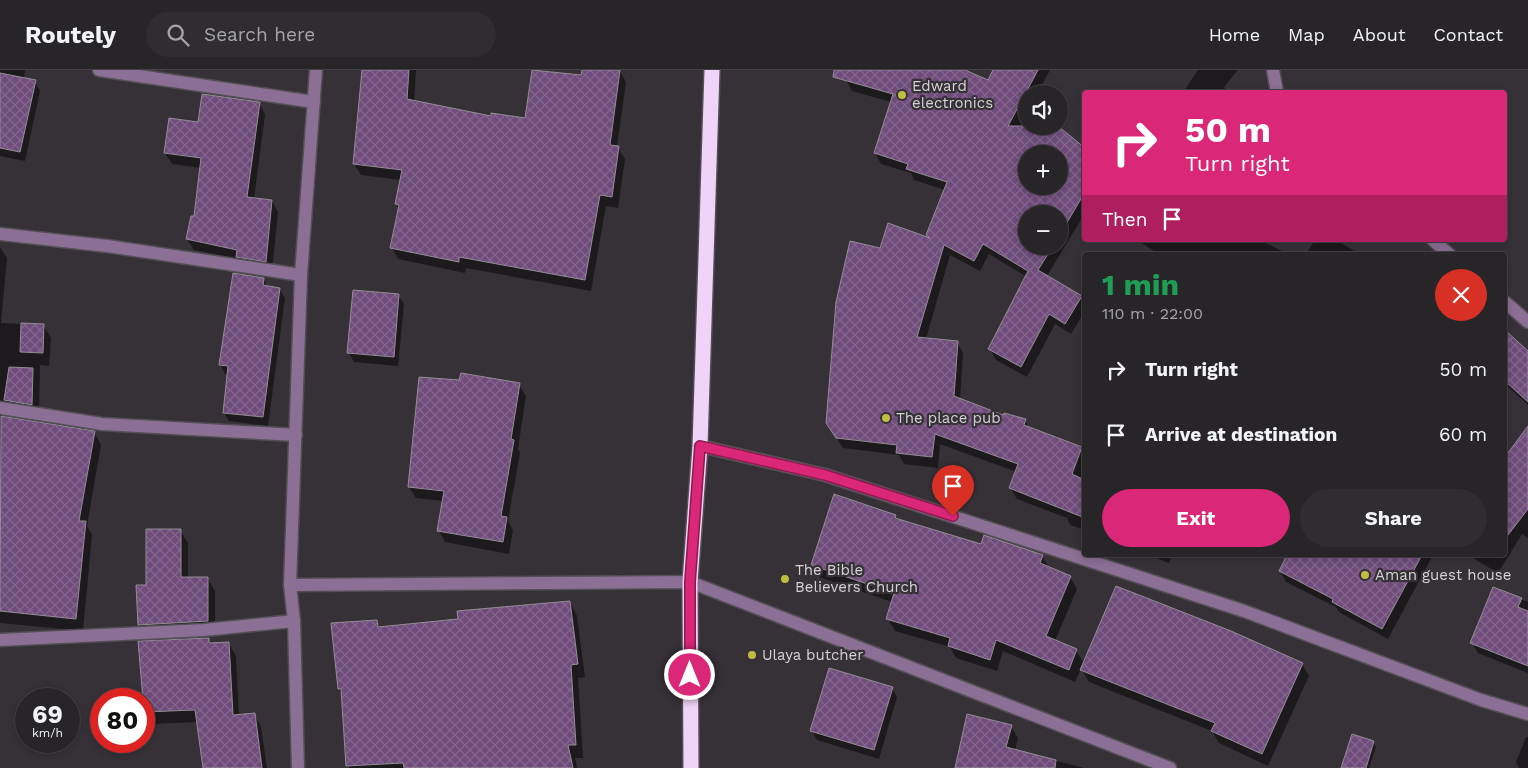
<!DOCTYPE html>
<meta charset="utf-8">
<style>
body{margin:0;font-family:"Work Sans",sans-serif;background:#302d31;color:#f1f3f6;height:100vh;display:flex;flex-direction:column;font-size:19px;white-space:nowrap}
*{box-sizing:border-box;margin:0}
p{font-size:16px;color:#a5a5a8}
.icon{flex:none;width:28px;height:28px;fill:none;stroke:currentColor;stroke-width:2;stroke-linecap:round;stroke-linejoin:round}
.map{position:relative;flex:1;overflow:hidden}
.drawer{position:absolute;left:1082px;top:182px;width:425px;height:305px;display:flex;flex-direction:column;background:#282529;border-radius:5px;box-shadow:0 2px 8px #0003,0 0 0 1px #444246}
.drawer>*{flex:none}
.banner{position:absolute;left:1082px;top:20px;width:425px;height:152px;border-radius:5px;box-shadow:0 2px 8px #0003,0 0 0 1px #444246;background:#db2777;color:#fff;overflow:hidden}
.tools{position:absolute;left:1018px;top:15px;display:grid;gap:10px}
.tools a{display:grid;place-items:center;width:50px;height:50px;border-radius:50%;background:#282529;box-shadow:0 2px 8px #0003,0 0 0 1px #444246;font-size:25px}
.speed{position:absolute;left:15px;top:618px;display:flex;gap:10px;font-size:25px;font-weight:700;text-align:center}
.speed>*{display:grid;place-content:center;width:65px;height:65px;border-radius:50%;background:#282529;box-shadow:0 2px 8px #0003,0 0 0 1px #444246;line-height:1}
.speed small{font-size:12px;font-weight:400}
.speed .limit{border:8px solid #d22;background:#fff;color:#111}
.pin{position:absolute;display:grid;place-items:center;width:42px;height:42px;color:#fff;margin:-51px -21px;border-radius:50% 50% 50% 0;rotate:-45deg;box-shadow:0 0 5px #0007}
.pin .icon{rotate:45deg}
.me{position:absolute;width:55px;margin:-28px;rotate:0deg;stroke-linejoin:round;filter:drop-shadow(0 0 4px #0008)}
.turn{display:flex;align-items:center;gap:18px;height:105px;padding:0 20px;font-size:22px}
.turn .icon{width:65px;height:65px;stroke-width:2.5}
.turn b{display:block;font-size:35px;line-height:42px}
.then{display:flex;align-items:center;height:48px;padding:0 20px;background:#0003;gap:10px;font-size:19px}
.round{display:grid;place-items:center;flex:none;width:52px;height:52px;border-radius:26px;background:#302d31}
.overview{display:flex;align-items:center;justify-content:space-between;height:85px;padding:0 20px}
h1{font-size:30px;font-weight:700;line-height:38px;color:#1e9e55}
.cta{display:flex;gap:10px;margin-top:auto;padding:10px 20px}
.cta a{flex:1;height:58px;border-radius:30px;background:#db2777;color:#fff;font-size:20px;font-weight:700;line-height:58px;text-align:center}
.cta a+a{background:#302d31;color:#f1f3f6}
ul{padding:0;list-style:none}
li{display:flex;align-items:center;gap:15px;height:65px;padding:0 20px}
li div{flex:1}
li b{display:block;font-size:19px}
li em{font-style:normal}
header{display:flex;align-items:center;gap:30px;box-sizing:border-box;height:70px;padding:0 25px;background:#282529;border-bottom:1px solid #444246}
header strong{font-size:24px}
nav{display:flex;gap:28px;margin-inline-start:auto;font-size:18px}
.search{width:350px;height:45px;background:#302d31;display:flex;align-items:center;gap:12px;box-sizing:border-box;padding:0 18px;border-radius:28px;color:#a5a5a8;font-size:19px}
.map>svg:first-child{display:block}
</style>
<header>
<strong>Routely</strong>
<div class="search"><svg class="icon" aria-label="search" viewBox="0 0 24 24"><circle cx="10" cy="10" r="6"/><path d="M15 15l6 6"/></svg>Search here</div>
<nav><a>Home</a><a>Map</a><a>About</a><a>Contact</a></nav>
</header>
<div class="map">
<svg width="1528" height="698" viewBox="0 0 1528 698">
<defs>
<pattern id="building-cross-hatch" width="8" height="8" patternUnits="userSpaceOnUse" patternTransform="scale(1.25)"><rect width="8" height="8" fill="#6f4c7b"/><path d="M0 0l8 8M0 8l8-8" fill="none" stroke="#83658d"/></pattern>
</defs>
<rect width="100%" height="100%" fill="#363137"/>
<g fill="#0007" fill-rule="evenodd">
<polygon points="0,0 25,0 24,9 35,12 40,21 25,91 0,86"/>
<polygon points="363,0 416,0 414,32 492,47 526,50 533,0 582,7 583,0 620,1 626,12 617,76 625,89 618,138 606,136 591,221 466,198 465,203 398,189 391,177 399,139 396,134 401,110 361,105 354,94"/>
<path d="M849 0H961L989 12 995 0H1050L1037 24H1026V56L1085 79V143L1047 206 1081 227 1085 234V241L1071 264 1055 254 1027 307 996 290 990 279 1027 207 989 184 980 201 950 185 926 269 957 272 963 283 960 330 1004 347 1025 350 1029 358 1085 379V460L1070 455 1067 448 1017 429 1010 418 1017 402 940 374 938 398 904 394 899 385 843 378 834 364 881 179 929 169 927 165 945 120 914 110 911 103 881 94 875 83 891 32 852 21 846 10ZM1026 84H1059V116H1026ZM1026 144H1059V176H1026Z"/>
<polygon points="1198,0 1238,0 1224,17 1227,22 1185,22 1184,21"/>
<polygon points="259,33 265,44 254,129 272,131 278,142 272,202 239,189 194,180 187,169 195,148 201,98 172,94 165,83 199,53"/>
<polygon points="1137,170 1260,170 1290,185 1160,185"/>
<polygon points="1315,170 1336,170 1361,185 1305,185"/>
<polygon points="0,177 7,188 1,253 43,255 51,268 49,296 40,295 39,347 5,343 0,347"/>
<polygon points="263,209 268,217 279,219 285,228 268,356 229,351 224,342 229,304 225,304 220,294"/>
<polygon points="398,225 404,234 398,296 354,292 349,283"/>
<polygon points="1505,278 1528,282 1528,335 1505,314"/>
<polygon points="519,315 526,326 518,379 520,383 508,451 513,460 509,484 445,472 439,461 444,431 416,428 409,417"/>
<polygon points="0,347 94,362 101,375 87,456 92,465 83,561 0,553"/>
<polygon points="1528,358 1528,468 1522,464 1498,503 1468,485 1505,485 1505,389"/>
<polygon points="895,446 897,450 982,476 1042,486 1049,498 1070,507 1077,519 1055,571 1076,580 1084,594 1302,594 1309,606 1268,696 1219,673 1212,661 1089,612 1081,599 1075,612 1003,581 997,601 956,588 950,577 895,561 888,549 892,532 819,507 812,495"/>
<polygon points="180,460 188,473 188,508 207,508 215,521 215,564 147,568 139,555 147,517"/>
<polygon points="1149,485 1172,485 1169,493"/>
<polygon points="1288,485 1433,485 1388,569 1339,542 1336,537 1286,512 1280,501"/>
<polygon points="1494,518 1528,532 1528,603 1478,583 1472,573"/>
<polygon points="570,532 577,546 585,607 578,608 583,688 575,688 577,698 349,698 342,625 339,619 376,551 380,558 459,550"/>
<polygon points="208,569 211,574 229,574 236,586 239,646 254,644 261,657 267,698 204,698 198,652 152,654 145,642"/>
<polygon points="892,618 897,627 879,689 817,670 812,661"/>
<polygon points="1011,656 1018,668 1015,680 1084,698 956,698"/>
<polygon points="1526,667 1528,667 1528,698 1519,698 1516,692"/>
<polygon points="1373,672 1376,677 1369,698 1342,698"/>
</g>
<g fill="url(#building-cross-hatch)" stroke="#938d95" fill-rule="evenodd">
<polygon points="362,0 409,0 407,29 491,46 491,43 525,48 532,0 581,5 582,0 620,0 610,75 619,76 612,127 600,125 585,210 459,187 459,192 390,178 399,135 395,134 402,100 353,94"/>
<path d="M834 0H965L988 10 993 0H1038L1008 56H1058L1085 78V122L1059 166V144H1026V176H1053L1038 200 1082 226 1065 254 1049 244 1021 297 988 279 1028 201 983 174 974 191 944 175 917 267 958 271 954 326 1003 345 1004 343 1026 349 1024 355 1082 377 1072 404 1085 410V448L1009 418 1018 394 935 364 932 387 896 383 897 375 836 368 826 353 836 232 850 171 880 178 888 153 930 168 926 165 947 112 906 99 908 94 874 83 893 24 833 7ZM1026 84H1059V116H1026Z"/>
<polygon points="0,3 36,10 20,82 0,78"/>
<polygon points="202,24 260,32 247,127 272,130 266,192 236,187 237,180 186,169 191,146 194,146 201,88 164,83 169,48 198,52"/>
<polygon points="233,203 264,208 263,215 280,218 263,347 223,343 228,296 219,295"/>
<polygon points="353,220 399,224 394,287 347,283"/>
<polygon points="21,253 44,254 43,283 20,282"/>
<polygon points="1505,260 1528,281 1528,332 1505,311"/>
<polygon points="9,297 33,298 32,335 4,330"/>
<polygon points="461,303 520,313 511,369 514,370 501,446 507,447 503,472 437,461 444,421 408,417 419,307 459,310"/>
<polygon points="1,346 95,361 79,451 86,451 76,549 0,541"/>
<polygon points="1528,356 1528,439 1505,469 1505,387"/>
<polygon points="834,424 896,445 895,448 981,474 984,465 1043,485 1040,493 1071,506 1046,566 1077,579 1069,600 996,570 990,590 948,576 950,568 886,549 894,523 811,495"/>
<polygon points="146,459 181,459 181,507 208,507 208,551 138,555 136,515 146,515"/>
<polygon points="1287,485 1422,485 1382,559 1332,532 1333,529 1279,501"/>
<polygon points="1116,516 1231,561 1303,593 1262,684 1211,661 1215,653 1080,600"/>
<polygon points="1493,517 1522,528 1518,537 1528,541 1528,596 1470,573"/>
<polygon points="570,531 578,594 571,595 576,675 568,675 573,698 404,698 403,693 346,696 341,619 338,619 331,553 377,550 378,557 458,549 457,541"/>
<polygon points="209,568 209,573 229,572 233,645 255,643 262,698 203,698 195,640 144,642 138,571"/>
<polygon points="829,598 893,617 874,680 810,661"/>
<polygon points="967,644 1012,655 1006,677 1056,690 1055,698 955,698"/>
<polygon points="1352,664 1374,671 1366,698 1341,698"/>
</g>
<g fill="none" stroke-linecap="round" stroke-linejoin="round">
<g stroke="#524e53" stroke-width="15">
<g id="minor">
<polyline points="99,0 314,32"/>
<polyline points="1273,0 1277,22"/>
<polyline points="0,164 107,176 301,205"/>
<polyline points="1433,170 1450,185"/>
<polyline points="1505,232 1528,252"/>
<polyline points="0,338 102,354 296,365"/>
<polyline points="700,376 825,405 1244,541 1481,630 1528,644"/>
<polyline points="290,515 690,512 1170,698"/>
<polyline points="0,570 204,560 294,551"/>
<polyline points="298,698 294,551 290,515 301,205 316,0"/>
</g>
</g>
<g stroke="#524e53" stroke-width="18">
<polyline id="highway" points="691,698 690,512 700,376 712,0"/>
</g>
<use href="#minor" stroke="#8b6f94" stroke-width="12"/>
<use href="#highway" stroke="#efd3f8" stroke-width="15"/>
</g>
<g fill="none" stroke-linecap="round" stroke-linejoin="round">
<g stroke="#8e194d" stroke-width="12">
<polyline id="route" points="690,605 690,512 700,376 825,405 953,446"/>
</g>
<use href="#route" stroke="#db2777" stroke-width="9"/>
</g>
<g fill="#c1bd40" stroke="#363137" stroke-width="2">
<circle cx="902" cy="25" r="5"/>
<circle cx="886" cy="348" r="5"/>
<circle cx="1365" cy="505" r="5"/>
<circle cx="785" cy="509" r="5"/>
<circle cx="752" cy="585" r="5"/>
</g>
<g text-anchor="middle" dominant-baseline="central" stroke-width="4.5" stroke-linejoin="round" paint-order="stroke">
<g font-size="15" fill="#d4d1d5" stroke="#363137" text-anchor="start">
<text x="912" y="16">Edward<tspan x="912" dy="17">electronics</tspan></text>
<text x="896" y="348">The place pub</text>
<text x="795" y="500">The Bible<tspan x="795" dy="17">Believers Church</tspan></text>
<text x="1375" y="505">Aman guest house</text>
<text x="762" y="585">Ulaya butcher</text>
</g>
</g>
</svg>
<div class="tools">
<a><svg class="icon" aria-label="sound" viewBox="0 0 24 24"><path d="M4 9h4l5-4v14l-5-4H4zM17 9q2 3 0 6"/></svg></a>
<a>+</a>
<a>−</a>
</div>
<div class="speed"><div>69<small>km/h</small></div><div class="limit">80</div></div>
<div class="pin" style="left:953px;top:446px;background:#d93025"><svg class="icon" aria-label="arrive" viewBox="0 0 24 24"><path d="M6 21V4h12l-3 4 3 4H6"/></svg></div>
<svg class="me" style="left:690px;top:605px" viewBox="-20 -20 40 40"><circle r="17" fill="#db2777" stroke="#fff" stroke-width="3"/><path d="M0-11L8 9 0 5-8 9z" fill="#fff"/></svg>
<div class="banner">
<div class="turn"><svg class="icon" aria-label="right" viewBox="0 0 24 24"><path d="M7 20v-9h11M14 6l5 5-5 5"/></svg><div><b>50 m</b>Turn right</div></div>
<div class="then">Then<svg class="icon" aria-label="arrive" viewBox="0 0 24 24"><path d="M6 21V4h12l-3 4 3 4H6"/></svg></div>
</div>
<section class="drawer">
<div class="overview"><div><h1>1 min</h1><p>110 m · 22:00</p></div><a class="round" style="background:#d93025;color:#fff"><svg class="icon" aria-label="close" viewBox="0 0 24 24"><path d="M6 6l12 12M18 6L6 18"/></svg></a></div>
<ul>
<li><svg class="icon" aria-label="right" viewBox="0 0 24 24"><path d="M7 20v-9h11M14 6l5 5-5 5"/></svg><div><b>Turn right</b></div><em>50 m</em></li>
<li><svg class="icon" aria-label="arrive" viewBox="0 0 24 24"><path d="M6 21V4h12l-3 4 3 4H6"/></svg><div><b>Arrive at destination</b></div><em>60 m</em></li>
</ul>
<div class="cta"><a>Exit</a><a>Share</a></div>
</section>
</div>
